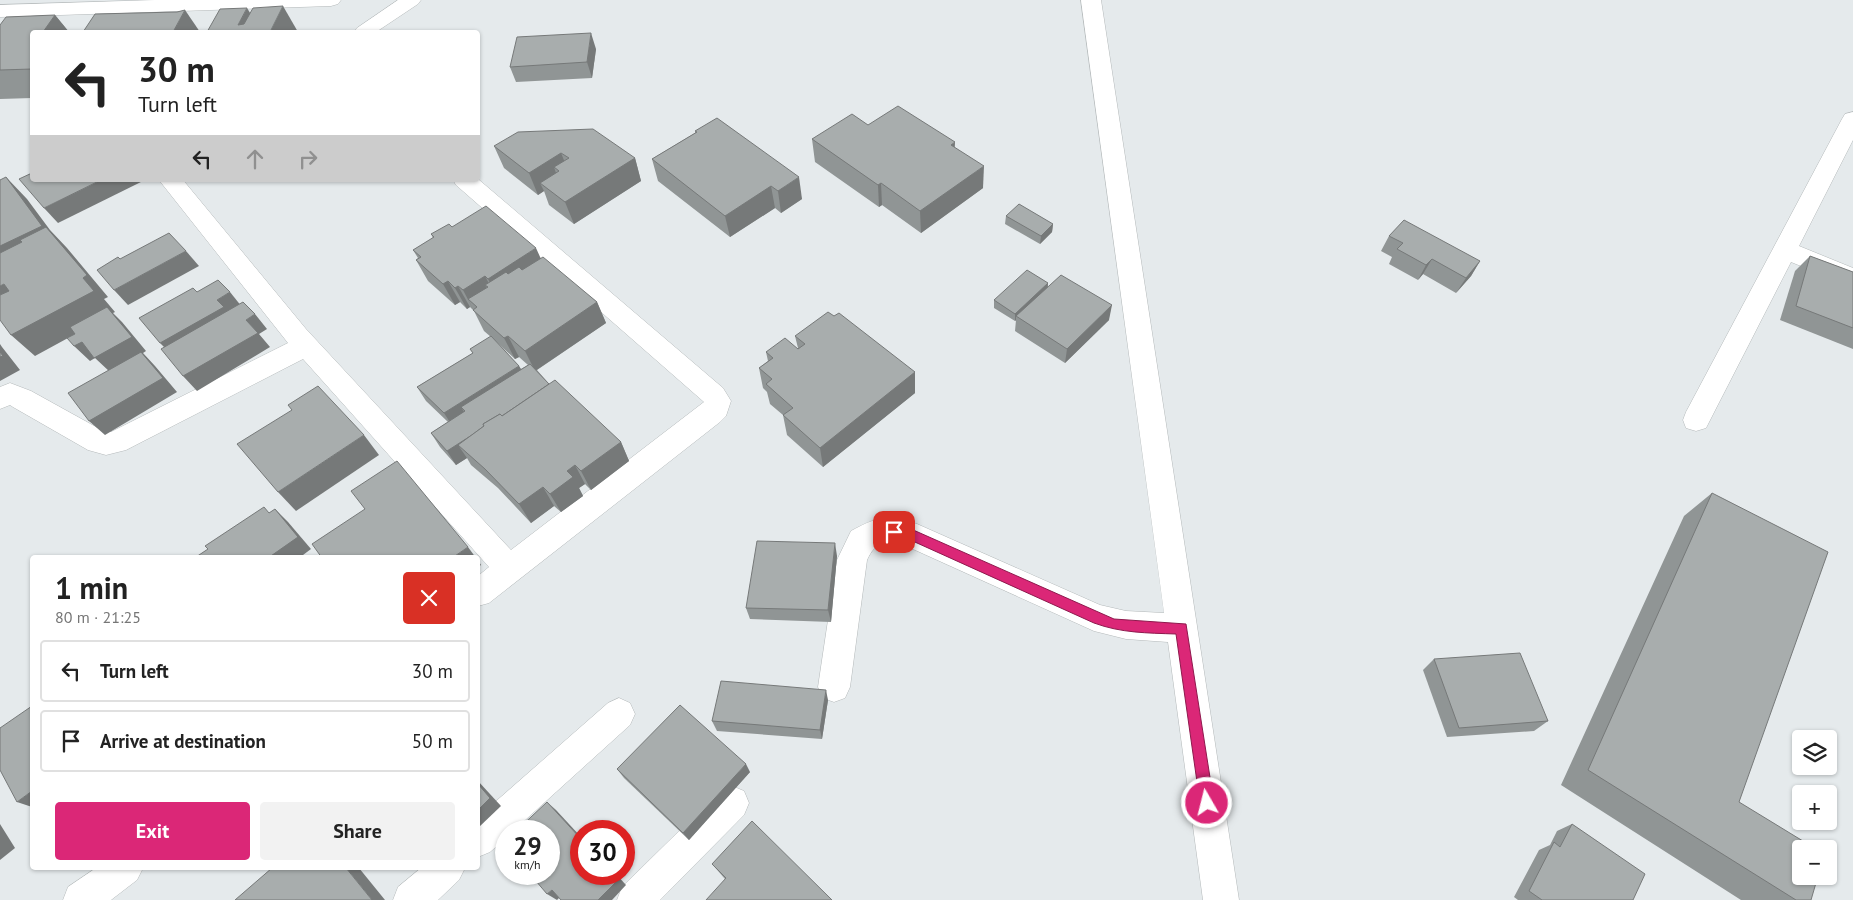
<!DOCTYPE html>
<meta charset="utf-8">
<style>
body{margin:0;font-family:"PT Sans",sans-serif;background:#f2f2f2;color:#222;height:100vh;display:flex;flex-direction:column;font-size:19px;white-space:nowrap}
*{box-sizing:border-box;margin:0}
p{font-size:16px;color:#767676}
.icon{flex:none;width:28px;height:28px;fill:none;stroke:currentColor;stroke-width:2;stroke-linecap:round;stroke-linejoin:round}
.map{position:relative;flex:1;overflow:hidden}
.drawer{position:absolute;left:30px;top:555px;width:450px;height:315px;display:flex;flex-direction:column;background:#fff;border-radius:5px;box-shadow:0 1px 4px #0004}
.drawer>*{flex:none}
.hud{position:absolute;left:30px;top:30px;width:450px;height:152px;border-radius:5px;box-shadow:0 1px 4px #0004;background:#fff;color:#222;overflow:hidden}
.buttons{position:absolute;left:1792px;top:730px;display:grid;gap:10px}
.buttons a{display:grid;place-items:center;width:45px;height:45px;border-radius:5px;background:#fff;box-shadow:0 1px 4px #0004;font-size:25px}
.speed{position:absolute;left:495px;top:820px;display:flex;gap:10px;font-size:25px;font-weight:700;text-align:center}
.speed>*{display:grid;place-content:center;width:65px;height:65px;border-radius:50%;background:#fff;box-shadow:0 1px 4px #0004;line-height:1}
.speed small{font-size:12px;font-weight:400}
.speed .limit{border:8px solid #d22;background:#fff;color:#111}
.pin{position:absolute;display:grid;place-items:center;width:42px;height:42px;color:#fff;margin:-21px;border-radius:10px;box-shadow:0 2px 8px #0006}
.me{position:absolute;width:55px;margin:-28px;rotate:352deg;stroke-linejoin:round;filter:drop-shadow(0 0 4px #0008)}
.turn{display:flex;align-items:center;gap:18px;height:105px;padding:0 25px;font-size:22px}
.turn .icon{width:65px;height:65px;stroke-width:2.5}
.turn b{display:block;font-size:35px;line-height:42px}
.lanes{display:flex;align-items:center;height:48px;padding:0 25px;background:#0003;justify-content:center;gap:25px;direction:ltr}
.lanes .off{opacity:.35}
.round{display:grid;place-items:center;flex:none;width:52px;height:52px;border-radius:5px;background:#f2f2f2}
.headline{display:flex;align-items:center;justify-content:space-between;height:85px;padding:0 25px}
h1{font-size:30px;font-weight:700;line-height:38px}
.button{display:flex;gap:10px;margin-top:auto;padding:10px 25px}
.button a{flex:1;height:58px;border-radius:5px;background:#db2777;color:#fff;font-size:20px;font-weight:700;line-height:58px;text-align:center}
.button a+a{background:#f2f2f2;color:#222}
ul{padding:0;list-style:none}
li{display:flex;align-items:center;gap:15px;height:62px;margin:0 10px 8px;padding:0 15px;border:2px solid #e0e0e0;border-radius:5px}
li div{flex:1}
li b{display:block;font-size:19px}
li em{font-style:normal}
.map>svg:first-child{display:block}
</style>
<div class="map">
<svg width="1853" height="900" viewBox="0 0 1853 900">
<rect width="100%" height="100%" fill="#e5eaec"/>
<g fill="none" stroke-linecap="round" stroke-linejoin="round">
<g stroke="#b4b9ba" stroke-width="1">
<g id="street">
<polygon points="398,0 421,0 418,4 376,32 354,32 357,28"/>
<path d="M1081 0H1101L1239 900H1203L1168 642 1126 639 1094 631 904 545C885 543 876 540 867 560L850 687 845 698 834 702 823 698 818 687 837 560 851 531C877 517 888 514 917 524L1100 605 1126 611 1164 613Z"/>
<polygon points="1853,112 1853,140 1799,246 1853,268 1853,287 1791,262 1706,428 1696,431 1686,428 1683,420 1686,412 1842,119 1845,114"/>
<polygon points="478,179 723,388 731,401 726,416 720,422 489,603 478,606 478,576 489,567 303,359 126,450 106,455 88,450 13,407 10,405 0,409 0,387 10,383 31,391 105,432 111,432 288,343 159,180 183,180 306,329 511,550 704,402 456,185 453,180"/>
<polygon points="619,698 630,703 635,714 630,725 513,831 506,831 506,838 490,852 478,857 478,817 608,703"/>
<polygon points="732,786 744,791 749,803 744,815 660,900 617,900 622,887 720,791"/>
<polygon points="96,868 143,868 137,880 111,900 63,900 68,887"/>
<polygon points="421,868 465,868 459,880 438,900 393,900 398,887"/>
</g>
</g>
<g stroke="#b4b9ba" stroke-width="1">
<polygon id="highway" points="155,0 341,0 338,4 331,6 0,17 0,5"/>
</g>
<use href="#street" fill="#fff" fill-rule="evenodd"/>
<use href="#highway" fill="#fff" fill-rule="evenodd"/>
</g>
<g fill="#909595" fill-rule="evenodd">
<polygon points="55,15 69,32 32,32 32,98 0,99 0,25"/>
<polygon points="596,49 592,78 516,82 510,67"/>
<polygon points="868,125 955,148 983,188 921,233 882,205 879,207 815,162 812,139"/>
<polygon points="695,131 802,199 781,213 775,208 730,237 658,181 652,159 695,133"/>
<polygon points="494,146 635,158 641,181 574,224 549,205 544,191 538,195 504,168"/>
<polygon points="1006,216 1053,224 1052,232 1040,244 1005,224"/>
<path d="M452 227 541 258 597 302 606 323 537 370 549 384 621 442 629 461 591 490 585 484 579 488 583 496 561 512 554 506 531 523 498 488 471 465 467 458 456 465 440 447 431 433 448 422 426 401 417 387 473 353 470 349 491 337 484 331 474 311 470 307 467 309 460 302 455 305 428 281 416 260 418 258 413 250 433 238 431 234ZM492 338 515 359 519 357 528 365 521 369 519 366Z"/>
<polygon points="1389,236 1480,261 1471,276 1456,293 1423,274 1418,280 1389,264 1392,257 1381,251"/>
<polygon points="1810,256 1853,272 1853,349 1780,320 1795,271"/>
<polygon points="1048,283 1048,287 1109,320 1065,363 1015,331 1016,320 1015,321 994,308 994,300"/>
<polygon points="795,336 915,372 915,393 823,467 787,435 783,415 770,404 767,392 763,388 759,368 768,361 766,352 798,348"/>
<polygon points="1712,493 1739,802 1811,900 1741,900 1561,785 1684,516"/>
<polygon points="837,556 831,622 750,619 746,608"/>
<polygon points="1434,659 1548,721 1534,731 1447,737 1423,670"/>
<polygon points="828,700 822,739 717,731 712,721"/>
<polygon points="617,769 750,772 689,840 624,778"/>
<polygon points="1572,824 1633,900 1518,900 1514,897 1539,850 1550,845 1557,831"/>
<polygon points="712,864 832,900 725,879"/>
</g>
<g fill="#767979">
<polygon points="283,6 298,32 270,32"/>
<polygon points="247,8 262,32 238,25"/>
<polygon points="185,10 200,32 173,32"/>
<polygon points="55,15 69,32 43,32"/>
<polygon points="591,33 596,49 592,78 587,62"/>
<polygon points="955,142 954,164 951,145"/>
<polygon points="561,153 570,175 559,171 554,167 559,182 540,183 544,191 538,195 529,173"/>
<polygon points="635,158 641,181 574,224 565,202"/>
<polygon points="984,166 983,188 921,233 920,211"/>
<polygon points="6,177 27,199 50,230 67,248 108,297 104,299 115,312 113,313 122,322 146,351 143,353 155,366 177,392 105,435 89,421 110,372 95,358 90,361 74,346 112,314 35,356 11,335 9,274 0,278 0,246"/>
<polygon points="799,177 802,199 781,213 778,191"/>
<polygon points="101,180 145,180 58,223 44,208"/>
<polygon points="881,183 882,205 879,207 878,185"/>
<polygon points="771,186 775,208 730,237 725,216"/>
<polygon points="1053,224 1052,232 1040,244 1041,236"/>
<polygon points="536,248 546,270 499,300 488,279"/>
<polygon points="186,251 199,266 128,305 114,290"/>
<polygon points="1432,259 1423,274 1418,280 1426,265"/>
<polygon points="1480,261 1471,276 1456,293 1466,278"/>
<polygon points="485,276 496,297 485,285 493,300 477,307 468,299 474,311 463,290"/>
<polygon points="448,281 460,302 455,305 443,284"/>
<polygon points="1048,283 1047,291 1016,316 1016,320 1015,321 1015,314"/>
<polygon points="4,284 27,306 0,312 0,286"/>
<polygon points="458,286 470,307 467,309 455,288"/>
<polygon points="230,292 242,307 174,357 160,343 217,300"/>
<polygon points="597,302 606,323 535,371 525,351"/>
<polygon points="1112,305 1109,320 1065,363 1067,349"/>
<polygon points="255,314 267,329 259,334 270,347 197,391 183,376 246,320"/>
<polygon points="508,336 519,357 515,359 504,338"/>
<polygon points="0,344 2,347 20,370 0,381"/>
<polygon points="519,366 527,380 461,407 468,418 453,427 444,413"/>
<polygon points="915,372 915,393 823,467 820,448"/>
<polygon points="550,385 458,445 467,458 456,465 447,451"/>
<polygon points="364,435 379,455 296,511 278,492"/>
<polygon points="621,442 629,461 591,490 581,471"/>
<polygon points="575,465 585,484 579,488 583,496 561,512 550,494 567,471"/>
<polygon points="543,487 554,506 531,523 519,504"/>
<polygon points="275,509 288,522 311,549 299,558 268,558"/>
<polygon points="835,543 837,556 831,622 828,610"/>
<polygon points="468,547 476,558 452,558"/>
<polygon points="478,560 481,565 478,567"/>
<polygon points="826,690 828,700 822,739 820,730"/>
<polygon points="746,764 750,772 689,840 683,833"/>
<polygon points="478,781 501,806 478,828"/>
<polygon points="32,791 32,807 17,802"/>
<polygon points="547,802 556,810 581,837 581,839"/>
<polygon points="0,824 15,848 0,860"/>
<polygon points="346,868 359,868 385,900 372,900"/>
<polygon points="614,874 616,874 626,885 612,900 598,900"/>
<polygon points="552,890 561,896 557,900 547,894"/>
</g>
<g fill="#a8adad" stroke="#767979">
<polygon points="283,6 270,32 207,32 220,9 247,8 238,25 244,24 253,8"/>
<polygon points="185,10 173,32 83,32 95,14 177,12"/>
<polygon points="55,15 43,32 32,32 32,69 0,70 0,25 6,17"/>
<polygon points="591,33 587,62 510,67 517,37"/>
<polygon points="898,106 955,142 951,145 984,166 920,211 881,183 878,185 812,139 852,114 868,125"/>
<polygon points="717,118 799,177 778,191 771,186 725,216 652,159 697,132 695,131"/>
<polygon points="593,129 635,158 565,202 540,183 559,171 554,167 569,158 561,153 529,173 494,146 518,132"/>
<polygon points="32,173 32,180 101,180 44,208 19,179"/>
<polygon points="6,177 42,226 0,246 0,180"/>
<polygon points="1019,204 1053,224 1041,236 1006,216"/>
<polygon points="486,206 536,248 488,279 485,276 463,290 458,286 455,288 448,281 443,284 416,260 421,257 413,250 434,237 431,234 449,224 452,227"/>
<polygon points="1404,220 1480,261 1466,278 1432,259 1426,265 1397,249 1403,243 1389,236"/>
<polygon points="46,227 87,275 83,278 94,291 11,335 0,320 0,295 9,291 4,284 0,286 0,253 22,242 20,240"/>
<polygon points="169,233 186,251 114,290 97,270 118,257 120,259"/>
<polygon points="1810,256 1853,272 1853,328 1796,306"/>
<polygon points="543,257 597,302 525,351 508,336 504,338 473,310 477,307 468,299 488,287 485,285 506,272 508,274 519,267 522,270"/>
<polygon points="1027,270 1048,283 1015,314 994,300"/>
<polygon points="1061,275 1112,305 1067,349 1016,316"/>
<polygon points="218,280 230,292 217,300 224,307 160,343 139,318 193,288 197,292"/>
<polygon points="243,302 255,314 246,320 258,333 183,376 161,349"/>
<polygon points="107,307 132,337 94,358 82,342 74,346 67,338 75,334 70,327"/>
<polygon points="828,312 834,316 839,313 915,372 820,448 783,415 793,408 766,384 772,379 759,368 773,358 766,352 785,338 798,349 805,344 795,336"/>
<polygon points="491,336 519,366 444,413 417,387 473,353 470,349"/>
<polygon points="0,352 3,356 0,357"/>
<polygon points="141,352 163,378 89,421 68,393"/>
<polygon points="530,364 549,384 502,416 500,414 483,424 484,426 472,435 447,451 431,433 465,411 461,407"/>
<polygon points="555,380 621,442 581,471 575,465 567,471 573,477 550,494 543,487 519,504 485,469 458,445 484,426 483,424 500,414 502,416"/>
<polygon points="318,386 364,435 278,492 237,444 292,410 288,405"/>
<polygon points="397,461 468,547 452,558 322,558 312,544 365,509 351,491"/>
<polygon points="1712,493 1828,552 1739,802 1816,849 1801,849 1801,876 1818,876 1811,900 1796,900 1588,770"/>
<polygon points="264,507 269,513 275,509 298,537 268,558 196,557 208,549 205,546"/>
<polygon points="757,541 835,543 828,610 746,608"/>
<polygon points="1520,653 1548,721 1459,728 1434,659"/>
<polygon points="721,681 826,690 820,730 712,721"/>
<polygon points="680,705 746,764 683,833 617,769"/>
<polygon points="32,706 32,791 17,802 0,770 0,728"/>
<polygon points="478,784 490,798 478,810"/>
<polygon points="547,802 581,839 581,874 614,874 619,879 598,900 561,900 552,890 547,894 530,874 549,874 549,831 516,831"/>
<polygon points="752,821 832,900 706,900 726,878 712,864"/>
<polygon points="1572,824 1645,874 1633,900 1542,900 1529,891 1554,842 1560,847"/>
<polygon points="506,841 506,848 503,844"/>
<polygon points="272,868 346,868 372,900 235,900"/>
</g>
<path fill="#db2777" stroke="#8e194d" d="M894 526 911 529 1114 619 1186 624 1214 803 1212 808 1207 810 1202 808 1200 803 1176 634C1147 633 1121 633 1094 623L906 538 890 535 888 532 890 528Z"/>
</svg>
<div class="buttons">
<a><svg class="icon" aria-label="layers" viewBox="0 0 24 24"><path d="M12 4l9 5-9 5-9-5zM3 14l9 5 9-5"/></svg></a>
<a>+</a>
<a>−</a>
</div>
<div class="speed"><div>29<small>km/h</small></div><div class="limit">30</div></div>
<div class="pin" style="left:894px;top:532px;background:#d93025"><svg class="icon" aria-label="arrive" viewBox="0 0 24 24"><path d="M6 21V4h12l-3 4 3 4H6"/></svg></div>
<svg class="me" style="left:1207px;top:803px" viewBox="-20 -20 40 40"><circle r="17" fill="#db2777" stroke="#fff" stroke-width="3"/><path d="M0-11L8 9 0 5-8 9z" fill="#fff"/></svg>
<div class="hud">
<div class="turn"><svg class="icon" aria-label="left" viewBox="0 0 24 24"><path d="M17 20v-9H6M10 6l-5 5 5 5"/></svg><div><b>30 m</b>Turn left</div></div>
<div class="lanes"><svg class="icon" aria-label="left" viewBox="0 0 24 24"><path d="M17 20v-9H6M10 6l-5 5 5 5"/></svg><svg class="icon off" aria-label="ahead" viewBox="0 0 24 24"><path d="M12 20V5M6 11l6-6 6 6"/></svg><svg class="icon off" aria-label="right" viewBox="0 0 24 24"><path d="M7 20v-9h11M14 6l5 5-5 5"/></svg></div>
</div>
<section class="drawer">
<div class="headline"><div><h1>1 min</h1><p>80 m · 21:25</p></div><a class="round" style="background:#d93025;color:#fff"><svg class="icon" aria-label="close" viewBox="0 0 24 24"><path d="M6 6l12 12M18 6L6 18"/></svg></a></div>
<ul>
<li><svg class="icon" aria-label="left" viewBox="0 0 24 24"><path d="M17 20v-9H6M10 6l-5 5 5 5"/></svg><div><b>Turn left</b></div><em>30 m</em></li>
<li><svg class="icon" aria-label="arrive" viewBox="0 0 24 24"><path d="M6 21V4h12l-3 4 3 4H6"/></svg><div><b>Arrive at destination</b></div><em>50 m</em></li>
</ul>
<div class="button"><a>Exit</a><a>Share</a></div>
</section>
</div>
